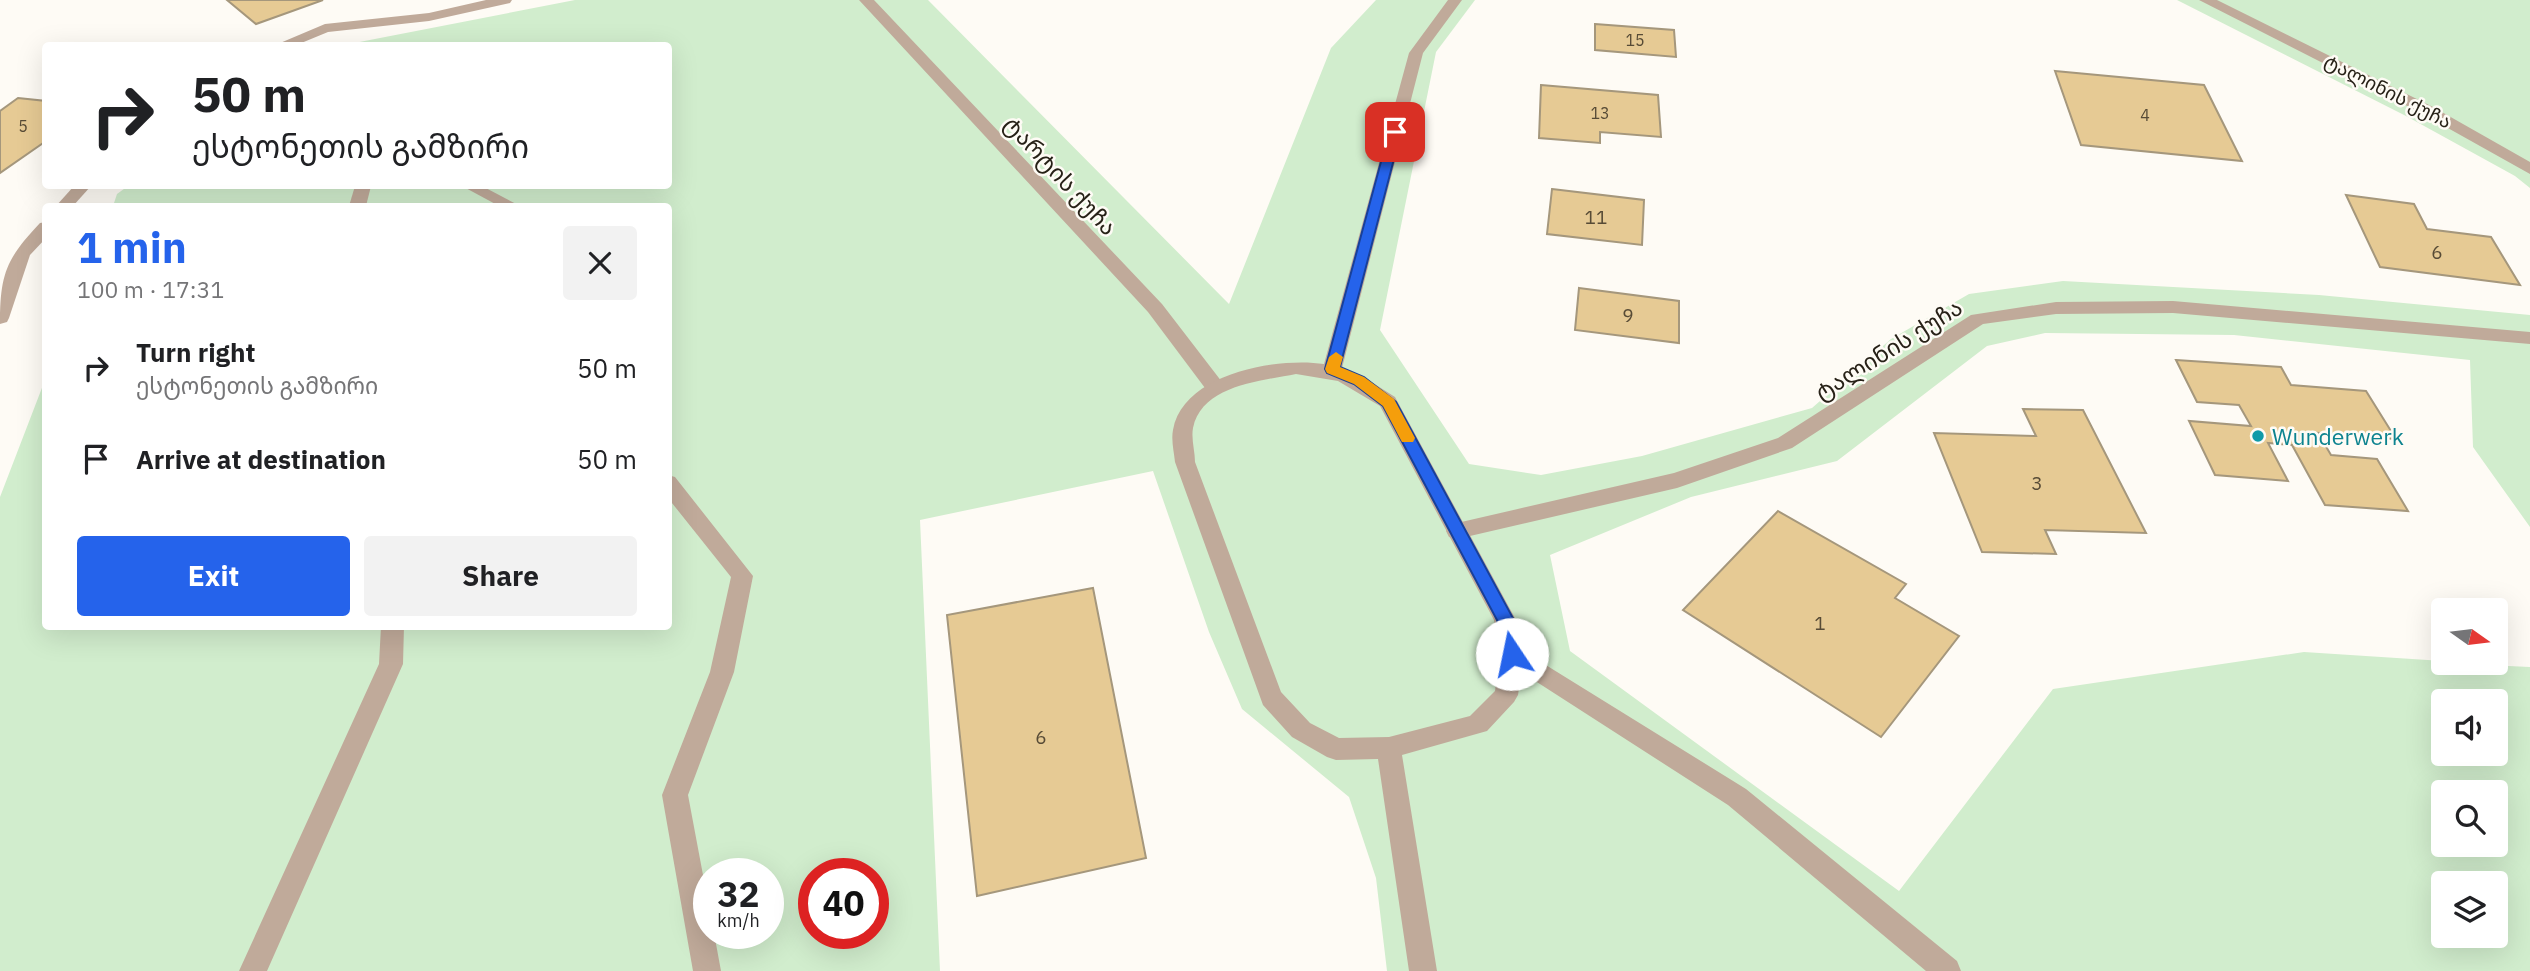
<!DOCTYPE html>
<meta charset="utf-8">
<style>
body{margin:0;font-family:"IBM Plex Sans","Noto Sans Georgian",sans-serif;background:#f2f2f2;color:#202124;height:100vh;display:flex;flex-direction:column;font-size:26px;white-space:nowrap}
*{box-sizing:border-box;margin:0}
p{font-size:23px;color:#757577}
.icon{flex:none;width:38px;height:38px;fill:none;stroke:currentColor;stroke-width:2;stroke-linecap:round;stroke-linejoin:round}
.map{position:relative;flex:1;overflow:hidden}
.sheet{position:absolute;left:42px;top:203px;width:630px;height:427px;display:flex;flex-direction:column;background:#fff;border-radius:7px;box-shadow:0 7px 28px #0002}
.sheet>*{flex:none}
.guide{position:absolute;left:42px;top:42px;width:630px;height:147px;border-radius:7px;box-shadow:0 7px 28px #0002;background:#fff;color:#202124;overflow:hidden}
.needle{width:46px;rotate:104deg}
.fabs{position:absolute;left:2431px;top:598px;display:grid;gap:14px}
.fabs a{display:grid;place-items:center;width:77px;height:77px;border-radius:7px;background:#fff;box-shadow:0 7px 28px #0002;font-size:35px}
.speed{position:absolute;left:693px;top:858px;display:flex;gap:14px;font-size:35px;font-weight:700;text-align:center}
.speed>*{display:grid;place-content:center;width:91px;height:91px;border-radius:50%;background:#fff;box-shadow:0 7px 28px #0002;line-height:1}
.speed small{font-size:18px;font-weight:400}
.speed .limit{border:10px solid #d22;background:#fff;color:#111}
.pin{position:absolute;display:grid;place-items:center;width:60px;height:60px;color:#fff;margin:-30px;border-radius:14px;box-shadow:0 4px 10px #0006}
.me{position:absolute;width:77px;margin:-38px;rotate:349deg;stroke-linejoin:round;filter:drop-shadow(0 0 5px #0008)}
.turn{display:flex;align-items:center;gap:24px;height:147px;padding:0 35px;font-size:32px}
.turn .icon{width:91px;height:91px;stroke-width:2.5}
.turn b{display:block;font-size:49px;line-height:60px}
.round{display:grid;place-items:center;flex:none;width:74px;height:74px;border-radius:7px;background:#f2f2f2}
.overview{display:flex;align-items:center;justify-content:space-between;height:119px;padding:0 35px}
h1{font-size:42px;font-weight:800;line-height:52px;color:#2563eb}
.primary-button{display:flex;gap:14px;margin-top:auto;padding:14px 35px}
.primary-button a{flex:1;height:80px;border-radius:7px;background:#2563eb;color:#fff;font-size:28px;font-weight:800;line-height:80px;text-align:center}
.primary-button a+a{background:#f2f2f2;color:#202124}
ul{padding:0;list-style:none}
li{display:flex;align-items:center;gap:21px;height:91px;padding:0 35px}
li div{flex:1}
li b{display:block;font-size:26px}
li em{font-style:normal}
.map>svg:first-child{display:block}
</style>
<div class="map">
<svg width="2530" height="971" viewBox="0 0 2530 971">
<rect width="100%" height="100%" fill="#fefbf5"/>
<g fill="#d1edcd" fill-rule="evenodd">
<path d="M575 0H928L1229 304 1331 48 1376 0H1475L1436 52 1380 330 1469 464 1541 475 1642 456 1812 408 1891 339 1969 294 2063 281 2319 295 2530 315V527L2473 447 2470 360 2234 335 2045 333 1987 346 1837 461 1691 497 1550 555 1570 651 1899 891 2053 689 2304 652 2443 661V663L2530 667V971H1387L1376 878 1349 797 1242 709 1209 632 1153 471 920 520 940 971H0V497L45 380 46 626H668V206H113L117 194 128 186H668V46L344 45ZM2443 702H2496V754H2443ZM2443 793H2496V845H2443ZM709 873H768V933H709ZM814 873H873V933H814ZM2443 884H2496V936H2443Z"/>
<polygon points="2177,0 2530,0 2530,188 2515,176 2406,116"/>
</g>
<g fill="#e6ca94" stroke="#a5977c" stroke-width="2">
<polygon points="227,0 323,0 256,24"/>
<polygon points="1595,24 1674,30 1676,57 1595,50"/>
<polygon points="2055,71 2204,85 2242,161 2081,145"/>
<polygon points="1541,85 1658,95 1661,137 1600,132 1600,143 1539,138"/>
<polygon points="18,98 46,101 46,141 0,173 0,111"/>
<polygon points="1552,189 1644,200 1642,245 1547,234"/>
<polygon points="2346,195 2414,204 2427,229 2491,237 2520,285 2380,267"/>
<polygon points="1579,288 1679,301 1679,343 1575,330"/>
<polygon points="2176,360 2281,367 2291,385 2366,391 2396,439 2318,433 2331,455 2377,459 2408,511 2325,505 2292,445 2268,443 2288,481 2215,475 2189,421 2251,426 2239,405 2197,402"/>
<polygon points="2023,409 2083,410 2146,533 2045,530 2056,554 1982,552 1934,433 2036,436"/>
<polygon points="1778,511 1906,584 1895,598 1959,636 1881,737 1683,610"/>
<polygon points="1093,588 1146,858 977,896 947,615"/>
</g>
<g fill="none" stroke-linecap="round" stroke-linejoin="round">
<g fill="#c0aa9a" fill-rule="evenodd">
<polygon points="355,186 371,186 366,206 349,206"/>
<polygon points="462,186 482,186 520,206 499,206"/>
<polygon points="668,475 675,477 753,576 734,672 688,795 709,907 709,933 714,933 721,971 693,971 662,795 710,672 731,577 668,498"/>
<polygon points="381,626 404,626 403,664 267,971 239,971 379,664"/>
</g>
<g fill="#c0aa9a" fill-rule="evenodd">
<polygon points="486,0 512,0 510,3 429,21 328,32 294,46 273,46 325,24 429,13"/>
<polygon points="859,0 874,0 1162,304 1222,382 1225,387 1222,392 1208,392 1148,312"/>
<polygon points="2199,0 2217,0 2433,107 2530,162 2530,174 2421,113"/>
<polygon points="74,186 91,186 73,206 56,206"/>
<path d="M46 222V238L30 255 9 318 7 322 0 324C0 274 6 259 40 223Z"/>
<polygon points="2173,301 2530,332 2530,344 2173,313 2056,314 1983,324 1792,448 1677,488 1457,539 1449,537 1446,531 1449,525 1457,523 1674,473 1778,438 1971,315 2056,302"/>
<polygon points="1512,644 1746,789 1957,961 1961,971 1926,971 1728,805 1504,661 1500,654 1504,647"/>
</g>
<path fill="#c0aa9a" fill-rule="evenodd" d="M1448 0H1462L1423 53 1342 368 1362 376 1395 397 1516 620 1524 654 1518 695 1514 702 1487 731 1402 755 1437 971H1409L1378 759 1336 760 1327 757 1292 737 1263 705 1175 462C1174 452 1171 440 1173 430 1183 373 1278 357 1324 364L1409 53ZM1296 374 1338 381 1380 406 1494 620 1500 654 1495 691 1470 716 1389 737 1339 738 1310 723 1281 692 1195 462C1195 451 1191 439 1193 428 1202 385 1261 381 1296 374Z"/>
</g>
<polygon fill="#2563eb" stroke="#184099" stroke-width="2" points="1395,129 1401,132 1340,367 1364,377 1396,402 1514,620 1521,654 1518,659 1512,661 1505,659 1503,654 1497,620 1383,406 1354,384 1327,373 1325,369 1389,132"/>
<polygon fill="#f59e0b" points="1336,352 1343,357 1340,367 1364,377 1394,399 1415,438 1413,442 1402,442 1383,406 1354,384 1327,373 1325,369 1329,357"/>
<circle fill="#0f9aa8" stroke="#fefbf5" stroke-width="2.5" cx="2258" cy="436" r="7"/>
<g text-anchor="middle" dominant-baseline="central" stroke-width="5" stroke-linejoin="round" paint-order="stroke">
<g font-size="16" fill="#574b36">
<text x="1635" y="40">15</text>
<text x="1600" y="113">13</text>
<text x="2145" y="115">4</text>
<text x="23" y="126">5</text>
</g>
<g font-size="19" fill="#272117" stroke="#fefbf5">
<text transform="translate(2388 91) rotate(27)">ტალინის ქუჩა</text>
</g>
<g font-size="19" fill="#574b36">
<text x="1596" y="217">11</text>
<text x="2437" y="252">6</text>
<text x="1628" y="315">9</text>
<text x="2037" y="483">3</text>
<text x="1820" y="623">1</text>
<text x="1041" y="737">6</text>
</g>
<g font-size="23" fill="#272117" stroke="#fefbf5">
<text transform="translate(1061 175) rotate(47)">ტარტის ქუჩა</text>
<text transform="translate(1888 349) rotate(-32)">ტალინის ქუჩა</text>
</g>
<g font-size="23" fill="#0d838f" stroke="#fefbf5" text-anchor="start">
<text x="2272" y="436">Wunderwerk</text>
</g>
</g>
</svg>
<div class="fabs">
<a><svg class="needle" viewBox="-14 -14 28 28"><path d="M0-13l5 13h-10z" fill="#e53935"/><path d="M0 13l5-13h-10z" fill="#757577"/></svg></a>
<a><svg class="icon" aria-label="sound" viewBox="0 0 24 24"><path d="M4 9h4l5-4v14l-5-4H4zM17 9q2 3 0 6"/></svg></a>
<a><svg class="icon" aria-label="search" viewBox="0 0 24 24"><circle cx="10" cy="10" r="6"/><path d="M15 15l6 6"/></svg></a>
<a><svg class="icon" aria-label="layers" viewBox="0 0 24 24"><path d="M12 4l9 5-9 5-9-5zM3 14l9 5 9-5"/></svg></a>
</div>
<div class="speed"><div>32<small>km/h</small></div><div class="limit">40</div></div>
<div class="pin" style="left:1395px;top:132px;background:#d93025"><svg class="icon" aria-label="arrive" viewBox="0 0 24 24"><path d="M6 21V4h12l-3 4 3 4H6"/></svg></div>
<svg class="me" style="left:1512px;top:654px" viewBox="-20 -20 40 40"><circle r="19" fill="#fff"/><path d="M0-13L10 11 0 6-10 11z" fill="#2563eb"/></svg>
<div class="guide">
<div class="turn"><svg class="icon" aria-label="right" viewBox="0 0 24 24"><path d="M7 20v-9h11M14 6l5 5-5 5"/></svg><div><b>50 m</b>ესტონეთის გამზირი</div></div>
</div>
<section class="sheet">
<div class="overview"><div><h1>1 min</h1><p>100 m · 17:31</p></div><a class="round"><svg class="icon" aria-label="close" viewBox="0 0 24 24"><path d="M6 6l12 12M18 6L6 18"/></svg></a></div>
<ul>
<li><svg class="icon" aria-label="right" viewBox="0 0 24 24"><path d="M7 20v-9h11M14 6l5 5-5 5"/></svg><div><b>Turn right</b><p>ესტონეთის გამზირი</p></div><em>50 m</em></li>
<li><svg class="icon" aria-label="arrive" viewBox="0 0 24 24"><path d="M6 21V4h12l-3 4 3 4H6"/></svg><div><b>Arrive at destination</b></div><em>50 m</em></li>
</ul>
<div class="primary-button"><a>Exit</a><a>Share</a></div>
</section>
</div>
